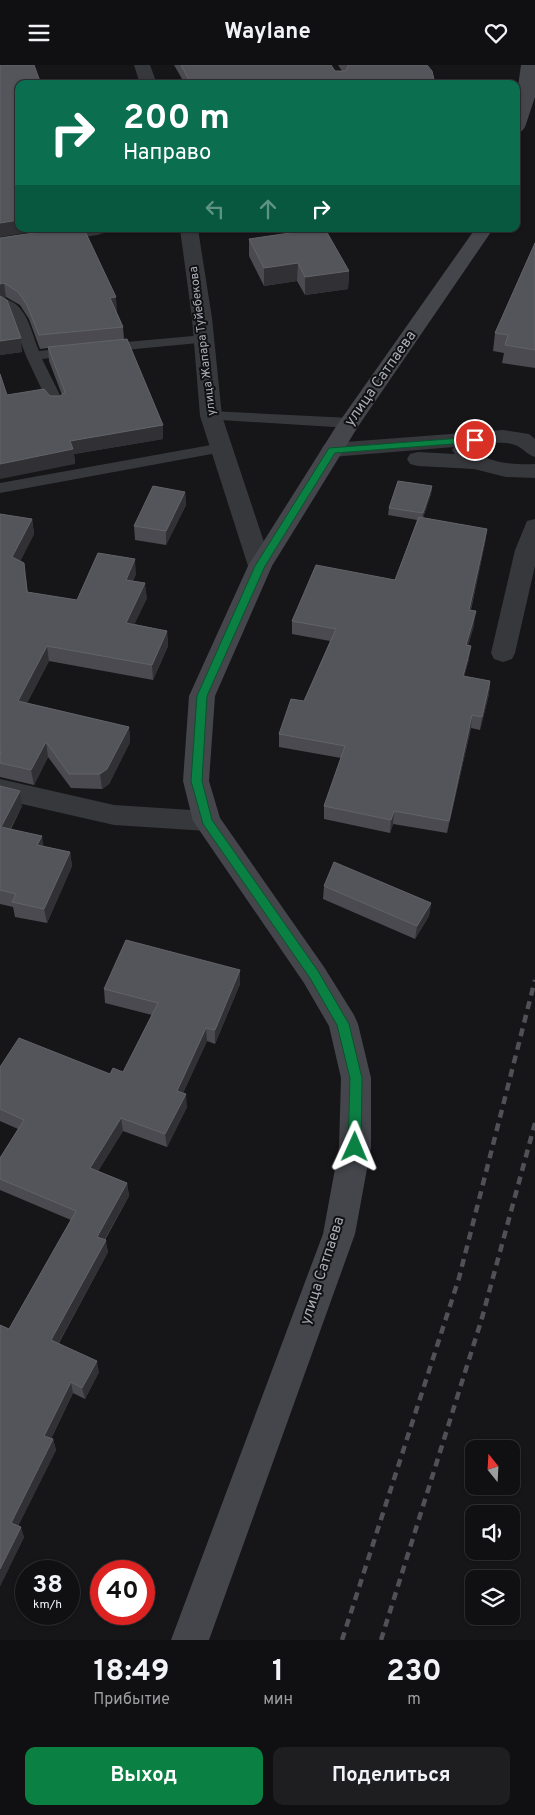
<!DOCTYPE html>
<html lang="ru">
<meta charset="utf-8">
<style>
body{margin:0;font-family:Overpass,sans-serif;background:#1e1e20;color:#f1f3f6;height:100vh;display:flex;flex-direction:column;font-size:19px;white-space:nowrap}
*{box-sizing:border-box;margin:0}
p{font-size:16px;color:#9c9d9f}
.icon{flex:none;width:28px;height:28px;fill:none;stroke:currentColor;stroke-width:2;stroke-linecap:round;stroke-linejoin:round}
.map{position:relative;height:1575px;overflow:hidden}
.details{display:flex;flex-direction:column;background:#101012;flex:1}
.details>*{flex:none}
.guide{position:absolute;left:15px;top:15px;width:505px;height:152px;border-radius:10px;box-shadow:0 1px 4px #0004,0 0 0 1px #303032;background:#0b6e4f;color:#fff;overflow:hidden}
.needle{width:32px;rotate:342deg}
.controls{position:absolute;left:465px;top:1375px;display:grid;gap:10px}
.controls a{display:grid;place-items:center;width:55px;height:55px;border-radius:10px;background:#101012;box-shadow:0 1px 4px #0004,0 0 0 1px #303032;font-size:25px}
.speed{position:absolute;left:15px;top:1495px;display:flex;gap:10px;font-size:25px;font-weight:700;text-align:center}
.speed>*{display:grid;place-content:center;width:65px;height:65px;border-radius:50%;background:#101012;box-shadow:0 1px 4px #0004,0 0 0 1px #303032;line-height:1}
.speed small{font-size:12px;font-weight:400}
.speed .limit{border:8px solid #d22;background:#fff;color:#111}
.pin{position:absolute;display:grid;place-items:center;width:42px;height:42px;color:#fff;margin:-21px;border:2px solid #fff;border-radius:50%;box-shadow:0 1px 5px #0007}
.me{position:absolute;width:55px;margin:-28px;rotate:1deg;stroke-linejoin:round;filter:drop-shadow(0 0 4px #0008)}
.turn{display:flex;align-items:center;gap:18px;height:105px;padding:0 25px;font-size:22px}
.turn .icon{width:65px;height:65px;stroke-width:2.5}
.turn b{display:block;font-size:35px;line-height:42px}
.lanes{display:flex;align-items:center;height:48px;padding:0 25px;background:#0003;justify-content:center;gap:25px;direction:ltr}
.lanes .off{opacity:.35}
.eta{display:flex;justify-content:space-evenly;align-items:center;height:85px;text-align:center}
.eta b{font-size:30px;font-weight:700;line-height:35px}
.button{display:flex;gap:10px;margin-top:auto;padding:10px 25px}
.button a{flex:1;height:58px;border-radius:10px;background:#0b8043;color:#fff;font-size:20px;font-weight:700;line-height:58px;text-align:center}
.button a+a{background:#1e1e20;color:#f1f3f6}
header{display:flex;justify-content:space-between;align-items:center;height:65px;padding:0 25px;background:#101012;font-size:22px;font-weight:700}
.map>svg:first-child{display:block}
</style>
<header><svg class="icon" aria-label="menu" viewBox="0 0 24 24"><path d="M4 6h16M4 12h16M4 18h16"/></svg>Waylane<svg class="icon" aria-label="heart" viewBox="0 0 24 24"><path d="M12 20l-8-8c-3-5 5-10 8-4 3-6 11-1 8 4z"/></svg></header>
<div class="map">
<svg width="535" height="1575" viewBox="0 0 535 1575">
<rect width="100%" height="100%" fill="#161618"/>
<g fill="none" stroke-linecap="round" stroke-linejoin="round">
<g fill="#37383c" fill-rule="evenodd">
<path d="M5 234C27 239 31 267 39 286L75 282 80 283 82 286 80 289 75 290 42 294 65 340 62 343H52L49 340 26 291 10 248 0 243V235Z"/>
<polygon points="204,270 209,271 211,274 209,277 104,287 99,286 97,283 99,280 104,279"/>
<polygon points="211,346 350,353 356,355 358,358 356,361 350,363 205,354 203,351 205,348"/>
<polygon points="222,378 228,380 230,383 228,386 0,428 0,418"/>
</g>
<g fill="#37383c" fill-rule="evenodd">
<polygon points="134,0 150,0 157,19 140,19"/>
<polygon points="62,164 106,164 104,168 97,170 0,185 0,173"/>
<polygon points="180,164 198,164 212,253 222,351 272,501 268,506 260,509 252,506 248,501 200,351 192,253"/>
<path d="M503 365 529 369 535 374V392C526 389 523 383 515 380 503 375 484 380 471 381 485 399 514 400 535 399V413L506 412 474 404 418 401 410 399 407 394 410 389 418 387 455 389 452 385 454 382 332 392 324 390 321 385 324 380 332 378Z"/>
<polygon points="535,454 535,501 515,588 512,594 503,597 494,594 491,588 515,485 527,456"/>
<polygon points="0,714 114,740 207,746 217,749 221,756 217,763 207,766 114,760 0,734"/>
</g>
<g fill="#45464c" fill-rule="evenodd">
<polygon points="521,0 535,0 535,32 525,62 522,66 516,67 516,36"/>
<polygon points="475,164 493,164 359,360 272,501 215,631 209,716 220,753 324,902 354,950 358,959 371,1013 371,1082 355,1169 209,1575 171,1575 323,1169 339,1082 341,1013 329,961 304,918 193,756 183,716 189,631 248,501 337,360"/>
</g>
<g stroke="#505157" stroke-width="4.5" stroke-dasharray="8 6" stroke-linecap="butt">
<polyline points="342,1575 459,1213 535,915"/>
<polyline points="381,1575 482,1253 535,1058"/>
</g>
</g>
<g fill="#4a4a50">
<polygon points="174,0 331,0 335,6 342,6 338,0 427,0 435,19 185,19"/>
<polygon points="0,173 117,246 116,246 123,262 124,274 163,360 163,374 74,389 75,399 7,330 60,331 62,330 49,296 48,283 40,284 29,254 20,240 6,232 2,233 22,287 0,290"/>
<polygon points="249,174 349,206 348,224 305,230 297,216 264,221 249,191"/>
<polygon points="535,178 535,303 502,298 504,288 493,286 495,268"/>
<polygon points="432,421 431,429 423,453 487,464 485,478 471,545 474,560 468,580 469,594 464,611 490,616 489,629 480,665 471,663 447,768 393,759 390,768 324,754 324,741 341,693 279,682 279,669 304,636 330,576 292,569 292,556 395,515 417,455 388,450 389,443"/>
<polygon points="185,427 186,440 166,480 135,475 134,461"/>
<polygon points="0,449 32,454 34,469 20,496 26,513 28,528 77,535 136,509 133,516 147,533 134,559 167,566 168,581 153,615 49,596 27,638 129,662 130,677 109,719 102,724 71,723 48,692 34,720 0,712"/>
<polygon points="0,721 22,741 11,764 43,781 70,787 72,801 47,858 15,852 13,842 0,839"/>
<polygon points="324,821 431,838 429,851 415,874 323,834"/>
<polygon points="240,905 240,919 215,979 207,976 183,1028 187,1042 167,1082 123,1066 98,1106 127,1118 129,1131 105,1175 108,1187 59,1278 99,1307 85,1334 73,1328 51,1374 53,1374 56,1385 18,1461 24,1472 0,1521 0,1260 9,1264 71,1155 0,1125 0,1093 18,1064 0,1056 0,1002 110,1009 123,1007 152,950 105,938 104,924"/>
</g>
<g fill="#313135">
<polygon points="19,155 19,164 51,164 0,172 0,158"/>
<polygon points="298,198 297,216 264,221 264,203"/>
<polygon points="349,206 348,224 305,230 305,212"/>
<polygon points="4,218 6,232 0,233 0,219"/>
<polygon points="116,232 117,246 111,247 110,233"/>
<polygon points="21,273 22,287 0,290 0,276"/>
<polygon points="163,360 163,374 74,389 75,399 0,414 0,399 70,376"/>
<polygon points="432,421 431,429 422,455 423,448"/>
<polygon points="185,427 186,440 166,480 166,466"/>
<polygon points="32,454 34,469 15,507 12,492"/>
<polygon points="487,464 485,478 468,558 469,545"/>
<polygon points="135,494 136,509 127,530 126,515"/>
<polygon points="145,518 147,533 128,573 126,558"/>
<polygon points="476,546 474,560 465,593 466,580"/>
<polygon points="167,566 168,581 153,615 152,600"/>
<polygon points="47,581 49,596 20,651 18,636"/>
<polygon points="471,581 469,594 461,624 463,611"/>
<polygon points="490,616 489,629 480,665 482,652"/>
<polygon points="472,650 471,663 447,768 449,756"/>
<polygon points="129,662 130,677 109,719 102,724 100,709"/>
<polygon points="46,677 48,692 34,720 31,705"/>
<polygon points="20,726 22,741 4,776 1,762"/>
<polygon points="394,746 393,759 390,768 391,755"/>
<polygon points="42,771 44,785 37,780"/>
<polygon points="70,787 72,801 47,858 44,844"/>
<polygon points="431,838 429,851 415,874 417,861"/>
<polygon points="240,905 240,919 215,979 215,965"/>
<polygon points="206,963 207,976 178,1039 177,1026"/>
<polygon points="186,1029 187,1042 167,1082 165,1069"/>
<polygon points="121,1053 123,1066 92,1115 90,1103"/>
<polygon points="127,1118 129,1131 99,1184 97,1172"/>
<polygon points="106,1175 108,1187 54,1286 51,1275"/>
<polygon points="97,1296 99,1307 85,1334 82,1323"/>
<polygon points="71,1317 73,1328 47,1382 44,1371"/>
<polygon points="53,1374 56,1385 15,1467 11,1458"/>
<polygon points="21,1462 24,1472 0,1521 0,1504"/>
</g>
<g fill="#54555b" stroke="#626269">
<polygon points="0,0 34,0 41,19 19,19 19,155 0,158"/>
<polygon points="181,0 331,0 335,6 346,6 348,1 347,0 427,0 432,6 435,19 191,19"/>
<polygon points="60,164 84,164 116,232 110,233 123,262 39,270 27,240 18,227 4,218 0,219 0,173"/>
<polygon points="317,164 325,164 349,206 305,212 298,198 264,203 249,174"/>
<polygon points="535,178 535,285 505,280 508,270 495,268"/>
<polygon points="0,231 7,235 21,273 0,276"/>
<polygon points="127,274 163,360 70,376 73,384 0,399 0,309 7,330 44,324 50,331 60,331 65,327 48,282"/>
<polygon points="398,416 432,421 423,448 389,443"/>
<polygon points="153,421 185,427 166,466 134,461"/>
<polygon points="0,449 32,454 12,492 24,498 27,527 77,535 98,488 135,494 126,515 145,518 126,558 167,566 152,600 47,581 18,636 129,662 107,704 100,709 69,709 46,677 31,705 0,698 0,690 1,687 0,687"/>
<polygon points="419,452 487,464 469,545 476,546 466,580 471,581 463,611 490,616 482,652 472,650 449,756 394,746 391,755 324,741 345,681 279,669 291,634 304,636 336,564 292,556 316,500 395,515"/>
<polygon points="0,721 20,726 1,762 42,771 37,780 70,787 44,844 12,837 16,829 0,825"/>
<polygon points="334,797 431,838 417,861 324,821"/>
<polygon points="126,875 240,905 215,965 206,963 177,1026 186,1029 165,1069 121,1053 90,1103 127,1118 97,1172 106,1175 51,1275 97,1296 82,1323 71,1317 44,1371 53,1374 11,1458 21,1462 0,1504 0,1260 9,1264 76,1146 0,1114 0,1093 24,1055 0,1044 0,1002 19,973 110,1009 113,1003 123,1007 158,938 104,924"/>
</g>
<polygon fill="#0b8043" stroke="#07532c" points="475,372 478,373 478,377 335,388 265,501 207,631 202,716 212,755 318,906 349,959 362,1013 361,1082 359,1086 355,1088 350,1086 348,1082 350,1013 337,960 310,913 203,759 191,716 197,631 255,501 329,383"/>
<g text-anchor="middle" dominant-baseline="central" stroke-width="4" stroke-linejoin="round" paint-order="stroke">
<g font-size="12" fill="#a9acb7" stroke="#111113">
<text transform="translate(203 276) rotate(-97)">улица Жапара Туйебекова</text>
</g>
<g font-size="15" fill="#a9acb7" stroke="#111113">
<text transform="translate(381 314) rotate(-55)">улица Сатпаева</text>
<text transform="translate(323 1206) rotate(-72)">улица Сатпаева</text>
</g>
</g>
</svg>
<div class="controls">
<a><svg class="needle" viewBox="-14 -14 28 28"><path d="M0-13l5 13h-10z" fill="#e53935"/><path d="M0 13l5-13h-10z" fill="#9c9d9f"/></svg></a>
<a><svg class="icon" aria-label="sound" viewBox="0 0 24 24"><path d="M4 9h4l5-4v14l-5-4H4zM17 9q2 3 0 6"/></svg></a>
<a><svg class="icon" aria-label="layers" viewBox="0 0 24 24"><path d="M12 4l9 5-9 5-9-5zM3 14l9 5 9-5"/></svg></a>
</div>
<div class="speed"><div>38<small>km/h</small></div><div class="limit">40</div></div>
<div class="pin" style="left:475px;top:375px;background:#d93025"><svg class="icon" aria-label="arrive" viewBox="0 0 24 24"><path d="M6 21V4h12l-3 4 3 4H6"/></svg></div>
<svg class="me" style="left:355px;top:1082px" viewBox="-20 -20 40 40"><path d="M0-17L14 15 0 8-14 15z" fill="#0b8043" stroke="#fff" stroke-width="4"/></svg>
<div class="guide">
<div class="turn"><svg class="icon" aria-label="right" viewBox="0 0 24 24"><path d="M7 20v-9h11M14 6l5 5-5 5"/></svg><div><b>200 m</b>Направо</div></div>
<div class="lanes"><svg class="icon off" aria-label="left" viewBox="0 0 24 24"><path d="M17 20v-9H6M10 6l-5 5 5 5"/></svg><svg class="icon off" aria-label="ahead" viewBox="0 0 24 24"><path d="M12 20V5M6 11l6-6 6 6"/></svg><svg class="icon" aria-label="right" viewBox="0 0 24 24"><path d="M7 20v-9h11M14 6l5 5-5 5"/></svg></div>
</div>
</div>
<section class="details">
<div class="eta">
<div><b>18:49</b><p>Прибытие</p></div>
<div><b>1</b><p>мин</p></div>
<div><b>230</b><p>m</p></div>
</div>
<div class="button"><a>Выход</a><a>Поделиться</a></div>
</section>
